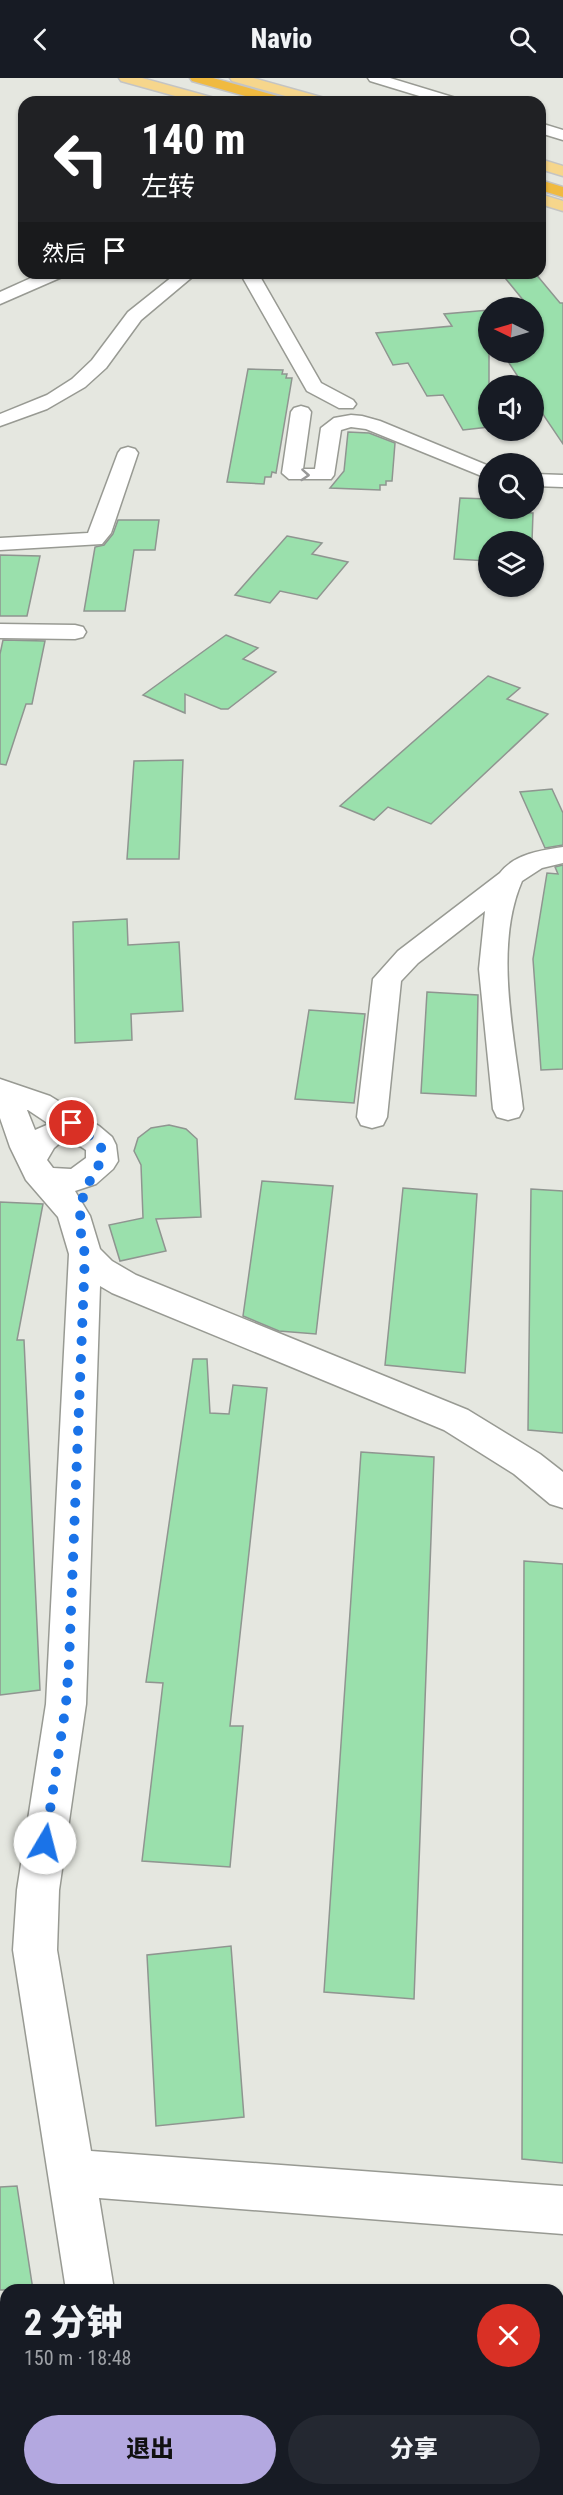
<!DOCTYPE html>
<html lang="zh">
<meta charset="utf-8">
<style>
body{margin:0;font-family:"Roboto Condensed","Noto Sans SC",sans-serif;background:#242831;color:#f1f3f6;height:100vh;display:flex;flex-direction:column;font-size:22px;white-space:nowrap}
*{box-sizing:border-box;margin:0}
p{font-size:20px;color:#9ea1a6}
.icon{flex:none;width:33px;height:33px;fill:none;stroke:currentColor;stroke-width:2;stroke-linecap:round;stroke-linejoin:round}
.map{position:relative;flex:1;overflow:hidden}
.panel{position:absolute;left:0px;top:2206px;width:564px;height:212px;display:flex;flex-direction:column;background:#171b24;border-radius:18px 18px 0 0;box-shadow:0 2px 4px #0004}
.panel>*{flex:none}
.top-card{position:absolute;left:18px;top:18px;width:528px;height:183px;border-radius:18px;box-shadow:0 2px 4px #0004;background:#202124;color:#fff;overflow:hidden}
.needle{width:39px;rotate:275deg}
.controls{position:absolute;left:478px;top:219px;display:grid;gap:12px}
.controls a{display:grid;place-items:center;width:66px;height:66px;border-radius:50%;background:#171b24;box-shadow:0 2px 4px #0004;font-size:30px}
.pin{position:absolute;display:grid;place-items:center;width:51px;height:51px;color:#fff;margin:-26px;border:3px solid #fff;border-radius:50%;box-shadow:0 2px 6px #0007}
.me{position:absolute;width:66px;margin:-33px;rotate:8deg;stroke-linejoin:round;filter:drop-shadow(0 0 4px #0008)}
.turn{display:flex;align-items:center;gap:21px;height:126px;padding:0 24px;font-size:27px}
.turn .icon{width:78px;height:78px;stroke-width:2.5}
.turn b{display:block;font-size:42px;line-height:51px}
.then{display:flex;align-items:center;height:57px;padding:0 24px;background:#0003;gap:12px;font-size:22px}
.round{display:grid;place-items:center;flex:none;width:63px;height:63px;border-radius:32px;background:#242831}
.summary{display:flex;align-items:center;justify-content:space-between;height:102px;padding:0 24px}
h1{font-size:36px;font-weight:800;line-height:45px}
.action{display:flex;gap:12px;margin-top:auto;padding:12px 24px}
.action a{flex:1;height:69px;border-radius:36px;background:#b3a8e0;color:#111;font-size:24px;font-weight:800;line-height:69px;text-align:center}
.action a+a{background:#242831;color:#f1f3f6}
header{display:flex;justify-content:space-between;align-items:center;height:78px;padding:0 24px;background:#171b24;font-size:27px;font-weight:800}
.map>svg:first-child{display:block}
</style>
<header><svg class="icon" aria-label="back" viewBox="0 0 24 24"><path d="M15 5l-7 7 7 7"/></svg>Navio<svg class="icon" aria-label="search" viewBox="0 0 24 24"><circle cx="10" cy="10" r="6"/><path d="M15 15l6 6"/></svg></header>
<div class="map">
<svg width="563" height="2417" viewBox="0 0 563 2417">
<rect width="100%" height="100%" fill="#e5e7e0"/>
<g fill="#9ae0ac" stroke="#8f9590" stroke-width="1.5">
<polygon points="501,195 535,195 560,225 563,225 563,366 534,323 534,308 524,308 502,274 534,274 534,230 514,230 528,228"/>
<polygon points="489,232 489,349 463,352 443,317 427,318 408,285 393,287 376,255 452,248 444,236"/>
<polygon points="248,291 283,292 282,296 287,296 286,300 292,300 276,395 272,394 271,399 265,399 264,406 227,404"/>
<polygon points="348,354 369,355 395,365 392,403 386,403 386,407 380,407 380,412 330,410 344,393"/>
<polygon points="460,420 489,421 489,430 496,430 496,433 533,435 532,464 489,464 489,483 454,481"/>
<polygon points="118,442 159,442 155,472 134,472 125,533 84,533 95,469 104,467 113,456"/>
<polygon points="287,458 322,465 312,476 348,484 317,521 280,513 270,525 235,517"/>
<polygon points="0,477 40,478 27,538 0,538"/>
<polygon points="226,557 258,570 243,581 276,594 228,631 221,631 185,616 185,635 143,617"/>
<polygon points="3,562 45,563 32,626 26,626 6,687 0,686 0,576"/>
<polygon points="488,598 520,610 507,621 548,636 431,746 388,729 374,742 340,728"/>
<polygon points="183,682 179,781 127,781 134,683"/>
<polygon points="552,711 563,735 563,767 545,770 520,714"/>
<polygon points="563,787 563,991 541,992 533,881 547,795 558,796 555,789"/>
<polygon points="127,841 128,867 179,864 183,933 131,936 132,962 75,965 73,844"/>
<polygon points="427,914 478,917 476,1018 421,1015"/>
<polygon points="309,932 365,936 354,1025 295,1021"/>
<polygon points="169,1047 186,1051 197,1061 201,1139 156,1141 166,1173 120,1183 109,1147 143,1140 141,1087 134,1073 138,1060 151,1050"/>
<polygon points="262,1103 333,1108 316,1256 279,1253 243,1238"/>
<polygon points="403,1110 477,1116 465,1295 385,1287"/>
<polygon points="531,1111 563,1113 563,1355 528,1352"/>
<polygon points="0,1124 43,1126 17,1262 24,1262 40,1612 0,1617"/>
<polygon points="193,1281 207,1281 210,1335 229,1336 233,1307 267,1310 230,1648 243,1648 230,1789 142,1783 163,1605 146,1604"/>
<polygon points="361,1374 434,1379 414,1921 324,1914"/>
<polygon points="524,1483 563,1486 563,2085 522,2081"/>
<polygon points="231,1868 244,2039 156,2048 147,1877"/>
<polygon points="17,2108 33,2212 0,2212 0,2109"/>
</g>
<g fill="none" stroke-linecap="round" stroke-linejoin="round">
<g stroke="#989a93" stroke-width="3">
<g id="minor">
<polygon points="368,0 390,0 459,21 461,24 439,24 370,3"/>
<polygon points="540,45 563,52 563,62 540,55"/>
<polygon points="42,195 65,195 62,199 0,226 0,214"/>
<polygon points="177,195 197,195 141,242 106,290 85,309 47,331 0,348 0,336 47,317 72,301 92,282 128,234"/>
<polygon points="240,195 258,195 321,305 353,322 356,326 353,330 339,330 307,313"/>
<polygon points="301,328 308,330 311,334 303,391 315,391 321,350 334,340 351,337 362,338 380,343 489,388 489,401 366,351 351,349 341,352 334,397 331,401 289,401 282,395 291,334 294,330"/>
<polygon points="128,369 135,371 138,375 111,455 102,466 0,472 0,460 88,455 118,375 121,371"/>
<polygon points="534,396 563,397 563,409 534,408"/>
<polygon points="0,546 75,547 83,549 86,554 83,559 75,561 0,560"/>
<path d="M563 769V785L542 790 522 803C493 870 515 960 523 1031L519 1039 508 1042 497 1039 493 1031 479 891 485 833 418 885 401 903 387 1039 383 1047 372 1050 361 1047 357 1039 373 901 398 873 500 795C514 776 542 772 563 769Z"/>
<path d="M0 1001 50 1018 99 1048 112 1059 116 1067 118 1083 113 1091 96 1106 75 1113 90 1138 100 1171 112 1183 136 1197 468 1332 540 1376 563 1394V1430L550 1426 514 1396 444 1352 112 1215 100 1208 86 1626 59 1812 57 1872 91 2073 563 2108V2156L99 2120 114 2212H66L13 1872 17 1812 46 1626 69 1176 58 1139 26 1102 10 1069 0 1040ZM27 1032H28L49 1046 35 1052ZM61 1064C71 1064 78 1066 86 1072V1080L71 1091 53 1090 47 1082 54 1070Z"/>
<polygon points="98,2412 150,2412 151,2417 99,2417"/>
</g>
</g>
<g stroke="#c4c4c3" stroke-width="3">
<g id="major">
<polygon points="119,0 142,0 218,21 220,24 197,24 121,3"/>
<polygon points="230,0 253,0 328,21 330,24 307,24 232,3"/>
<polygon points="540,81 563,88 563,98 540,91"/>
<polygon points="540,116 563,123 563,133 540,126"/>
</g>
</g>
<g stroke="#c4c4c3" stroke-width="3">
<g id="highway">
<polygon points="190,0 213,0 288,21 290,24 267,24 192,3"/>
<polygon points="540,102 563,109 563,119 540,112"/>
</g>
</g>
<use href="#minor" fill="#fff" fill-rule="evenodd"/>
<use href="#major" fill="#f6d68c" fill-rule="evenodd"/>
<use href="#highway" fill="#f0ba40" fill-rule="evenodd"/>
</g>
<defs><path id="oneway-chevron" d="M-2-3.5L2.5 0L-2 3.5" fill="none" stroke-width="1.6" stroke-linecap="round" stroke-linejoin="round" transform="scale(1.5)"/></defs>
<use stroke="#989898" href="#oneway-chevron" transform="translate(305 397) rotate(4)"/>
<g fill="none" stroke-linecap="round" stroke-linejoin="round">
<path stroke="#1a73e8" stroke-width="10" stroke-dasharray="0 18" d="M45 1765 66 1626 69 1584 85 1176C79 1153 77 1128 88 1106 97 1090 102 1087 101 1067L72 1045"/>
</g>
</svg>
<div class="controls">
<a><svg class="needle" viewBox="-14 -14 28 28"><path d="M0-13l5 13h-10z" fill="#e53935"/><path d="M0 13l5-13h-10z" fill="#9ea1a6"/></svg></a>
<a><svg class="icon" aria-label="sound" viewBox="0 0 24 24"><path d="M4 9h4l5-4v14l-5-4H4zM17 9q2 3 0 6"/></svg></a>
<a><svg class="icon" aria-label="search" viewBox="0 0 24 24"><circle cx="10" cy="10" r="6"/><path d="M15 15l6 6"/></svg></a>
<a><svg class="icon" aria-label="layers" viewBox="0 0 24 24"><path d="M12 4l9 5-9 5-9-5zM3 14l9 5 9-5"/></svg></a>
</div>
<div class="pin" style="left:72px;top:1045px;background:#d93025"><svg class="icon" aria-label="arrive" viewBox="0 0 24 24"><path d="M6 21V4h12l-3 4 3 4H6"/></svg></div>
<svg class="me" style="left:45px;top:1765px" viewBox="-20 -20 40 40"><circle r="19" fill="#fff"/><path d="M0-13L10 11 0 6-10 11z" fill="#1a73e8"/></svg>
<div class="top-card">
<div class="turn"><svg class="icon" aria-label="left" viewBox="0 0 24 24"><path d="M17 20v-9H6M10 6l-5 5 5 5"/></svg><div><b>140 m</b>左转</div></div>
<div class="then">然后<svg class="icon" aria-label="arrive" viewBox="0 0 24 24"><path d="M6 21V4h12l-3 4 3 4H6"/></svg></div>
</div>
<section class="panel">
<div class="summary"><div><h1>2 分钟</h1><p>150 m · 18:48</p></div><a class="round" style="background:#d93025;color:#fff"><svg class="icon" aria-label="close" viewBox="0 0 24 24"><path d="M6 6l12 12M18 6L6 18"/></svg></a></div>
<div class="action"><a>退出</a><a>分享</a></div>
</section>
</div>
